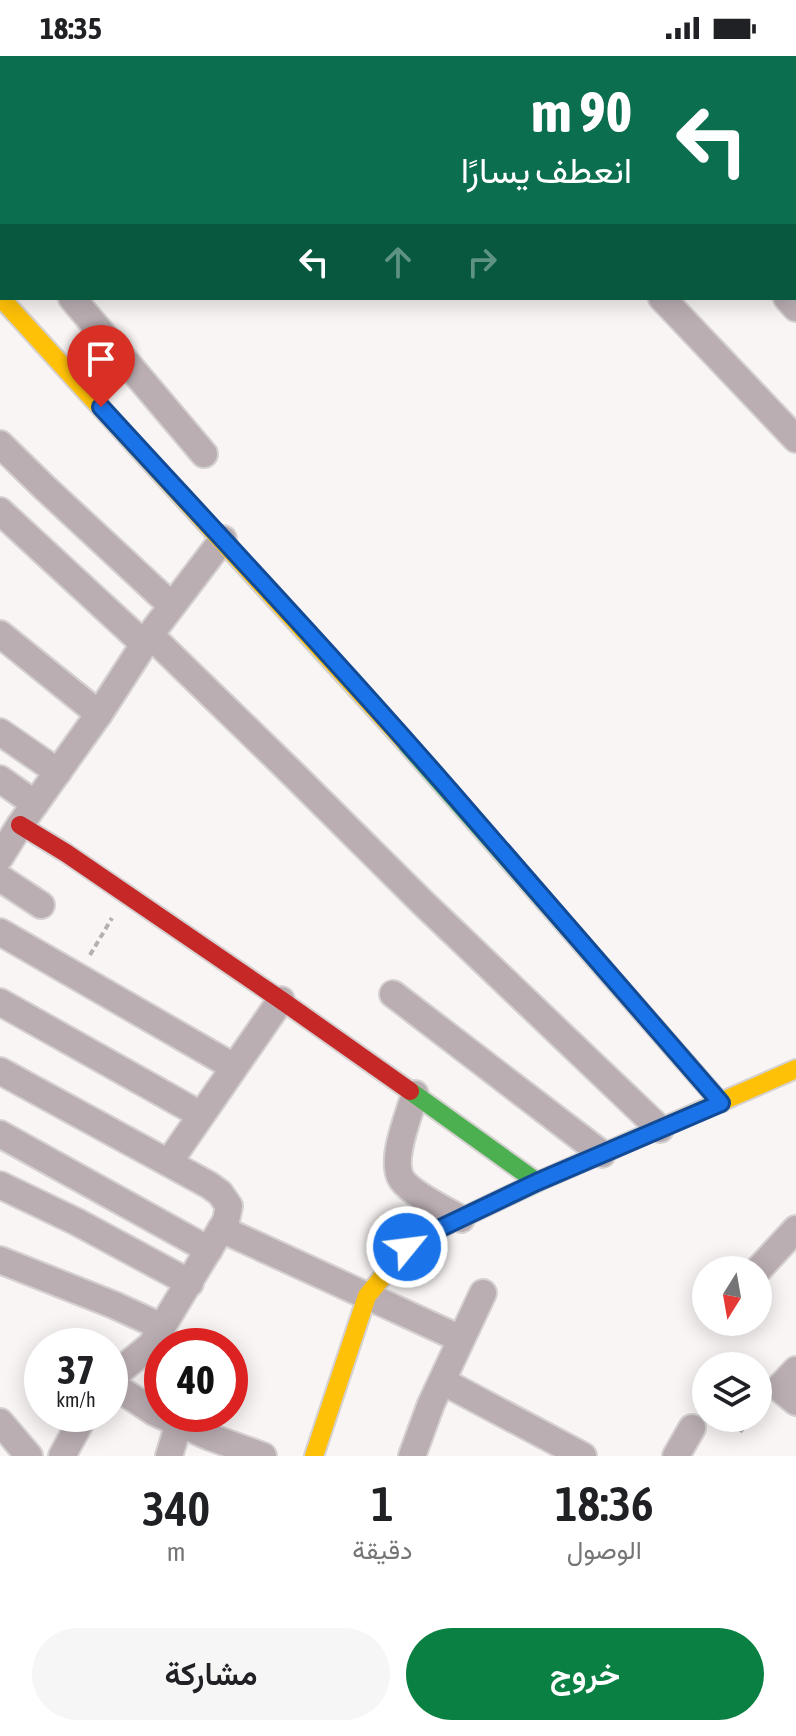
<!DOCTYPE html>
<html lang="ar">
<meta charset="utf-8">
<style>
body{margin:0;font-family:"Asap Condensed",Vazirmatn,sans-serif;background:#f6f6f6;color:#202124;direction:rtl;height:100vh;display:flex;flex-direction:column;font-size:30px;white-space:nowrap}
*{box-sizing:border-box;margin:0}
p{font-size:26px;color:#757577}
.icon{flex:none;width:44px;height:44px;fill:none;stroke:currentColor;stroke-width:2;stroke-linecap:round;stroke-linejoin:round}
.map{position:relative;height:1400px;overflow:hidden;direction:ltr}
.side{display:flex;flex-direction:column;background:#fff;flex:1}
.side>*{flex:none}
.banner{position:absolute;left:0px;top:0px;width:796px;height:244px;box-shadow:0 4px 20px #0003;direction:rtl;background:#0b6e4f;color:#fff;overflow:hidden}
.needle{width:52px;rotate:191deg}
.controls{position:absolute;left:692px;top:1200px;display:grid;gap:16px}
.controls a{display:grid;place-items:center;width:80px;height:80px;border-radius:50%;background:#fff;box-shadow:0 4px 20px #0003;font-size:40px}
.speed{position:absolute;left:24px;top:1272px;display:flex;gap:16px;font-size:40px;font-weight:700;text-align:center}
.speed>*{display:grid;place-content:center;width:104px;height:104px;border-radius:50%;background:#fff;box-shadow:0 4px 20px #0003;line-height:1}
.speed small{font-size:20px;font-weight:400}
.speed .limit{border:12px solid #d22;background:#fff;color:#111}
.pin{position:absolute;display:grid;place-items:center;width:68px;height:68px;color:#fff;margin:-82px -34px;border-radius:50% 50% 50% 0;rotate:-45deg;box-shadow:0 0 8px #0007}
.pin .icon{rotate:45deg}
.me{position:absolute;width:88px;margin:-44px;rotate:61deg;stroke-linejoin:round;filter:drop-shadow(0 0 6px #0008)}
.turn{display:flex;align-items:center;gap:28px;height:168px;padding:0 32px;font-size:36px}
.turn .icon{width:104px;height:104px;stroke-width:2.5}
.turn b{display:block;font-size:56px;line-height:68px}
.lanes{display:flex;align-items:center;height:76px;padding:0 32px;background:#0003;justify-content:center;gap:40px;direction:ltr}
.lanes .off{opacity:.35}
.eta{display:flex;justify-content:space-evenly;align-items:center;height:136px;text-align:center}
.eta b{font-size:48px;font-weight:600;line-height:56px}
.action{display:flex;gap:16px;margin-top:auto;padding:16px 32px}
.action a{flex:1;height:92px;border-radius:48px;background:#0b8043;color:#fff;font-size:32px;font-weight:600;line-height:92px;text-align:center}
.action a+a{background:#f6f6f6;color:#202124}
.status{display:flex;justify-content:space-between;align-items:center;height:56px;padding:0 40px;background:#fff;direction:ltr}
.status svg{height:22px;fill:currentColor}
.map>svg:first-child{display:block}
</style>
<div class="status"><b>18:35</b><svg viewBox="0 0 49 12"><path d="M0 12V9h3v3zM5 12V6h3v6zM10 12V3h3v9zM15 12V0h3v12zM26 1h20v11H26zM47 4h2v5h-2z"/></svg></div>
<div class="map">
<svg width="796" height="1400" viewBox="0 0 796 1400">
<rect width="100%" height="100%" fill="#faf5f5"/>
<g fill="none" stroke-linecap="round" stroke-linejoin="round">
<g stroke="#d5d1d1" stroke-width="30">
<g id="street">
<polyline points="434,0 436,2"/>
<polyline points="553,0 555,2"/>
<polyline points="607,0 609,2"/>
<polyline points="683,0 685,2"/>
<polyline points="63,2 65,0"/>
<polyline points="168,2 170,0"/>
<polyline points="0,89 2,86"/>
<polyline points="794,111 796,113"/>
<polyline points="794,188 796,190"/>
<polyline points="72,242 204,398"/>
<polyline points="662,242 796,383"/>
<polyline points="787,242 796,252"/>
<polyline points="0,388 44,431 171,549"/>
<polyline points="0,455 144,588"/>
<polyline points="0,578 99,658"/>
<polyline points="150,579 287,712 422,846 660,1073"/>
<polyline points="0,676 58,716"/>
<polyline points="0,723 35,748"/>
<polyline points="0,801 20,769 99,658 150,579 223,483"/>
<polyline points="0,822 41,849"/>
<polyline points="0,876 234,1011"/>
<polyline points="393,938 602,1098"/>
<polyline points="0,946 201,1059"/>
<polyline points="0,1015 209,1129 220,1137 229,1150 226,1165 151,1289 110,1323"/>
<path d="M415 1038C409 1059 389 1105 402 1124 412 1138 445 1154 461 1163"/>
<polyline points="0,1078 209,1194"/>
<polyline points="169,1106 281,944"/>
<polyline points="0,1129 77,1166 190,1227"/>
<polyline points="221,1173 461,1283"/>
<polyline points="0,1204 114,1249 162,1271"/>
<polyline points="758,1214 796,1173"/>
<polyline points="796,1314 779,1332 796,1346"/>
<polyline points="442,1325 583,1400"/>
<polyline points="110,1327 154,1356 210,1381 263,1400"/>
<polyline points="0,1366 29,1400"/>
<polyline points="62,1400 85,1358"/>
<polyline points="169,1400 179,1367"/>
<polyline points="412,1400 431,1348 483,1237"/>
<polyline points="676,1400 692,1372"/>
</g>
</g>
<g stroke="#d5d1d1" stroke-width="22">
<g id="fast">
<polyline points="405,686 721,1047"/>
<polyline points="410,1035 537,1126"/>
</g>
</g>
<g stroke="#d5d1d1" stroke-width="22">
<g id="slow">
<polyline points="0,241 405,686"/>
<polyline points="314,1400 367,1240 407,1191 426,1179 537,1126 796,1013"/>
</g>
</g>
<g stroke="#d5d1d1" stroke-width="22">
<polyline id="jam" points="20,769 66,797 281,944 410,1035"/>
</g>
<g stroke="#b7afb1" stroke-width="4" stroke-dasharray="6 4" stroke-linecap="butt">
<polyline points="90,899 112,862"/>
<polyline points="740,1376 752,1362"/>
</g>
<use href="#street" stroke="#baaeb3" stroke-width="26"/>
<use href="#fast" stroke="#4caf50" stroke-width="18"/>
<use href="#slow" stroke="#ffc107" stroke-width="18"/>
<use href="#jam" stroke="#c62828" stroke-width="18"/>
</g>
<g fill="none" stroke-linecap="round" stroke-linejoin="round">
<g stroke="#114b97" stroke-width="20">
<path id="route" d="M101 351C225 486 351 620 471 759 554 855 637 951 721 1047L537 1126 426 1179 407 1191"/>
</g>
<use href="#route" stroke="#1a73e8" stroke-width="14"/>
</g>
</svg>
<div class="controls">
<a><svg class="needle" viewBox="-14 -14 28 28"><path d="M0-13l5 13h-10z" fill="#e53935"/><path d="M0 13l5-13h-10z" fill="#757577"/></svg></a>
<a><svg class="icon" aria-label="layers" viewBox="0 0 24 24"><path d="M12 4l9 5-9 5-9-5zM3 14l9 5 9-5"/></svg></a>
</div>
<div class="speed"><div>37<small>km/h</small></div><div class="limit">40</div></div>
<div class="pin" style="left:101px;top:351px;background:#d93025"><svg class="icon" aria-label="arrive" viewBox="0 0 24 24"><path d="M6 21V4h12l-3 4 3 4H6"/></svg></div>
<svg class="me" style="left:407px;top:1191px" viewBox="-20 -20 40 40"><circle r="17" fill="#1a73e8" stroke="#fff" stroke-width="3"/><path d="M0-11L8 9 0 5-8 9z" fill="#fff"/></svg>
<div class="banner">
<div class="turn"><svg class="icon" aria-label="left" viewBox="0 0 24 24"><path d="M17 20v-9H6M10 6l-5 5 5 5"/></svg><div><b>90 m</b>انعطف يسارًا</div></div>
<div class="lanes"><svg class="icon" aria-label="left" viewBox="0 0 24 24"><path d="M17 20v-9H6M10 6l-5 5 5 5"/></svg><svg class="icon off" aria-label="ahead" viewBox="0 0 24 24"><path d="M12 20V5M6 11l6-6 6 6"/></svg><svg class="icon off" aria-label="right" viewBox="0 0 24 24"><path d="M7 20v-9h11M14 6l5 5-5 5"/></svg></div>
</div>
</div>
<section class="side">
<div class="eta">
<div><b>18:36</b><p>الوصول</p></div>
<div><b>1</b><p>دقيقة</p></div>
<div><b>340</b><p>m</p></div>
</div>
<div class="action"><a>خروج</a><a>مشاركة</a></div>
</section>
